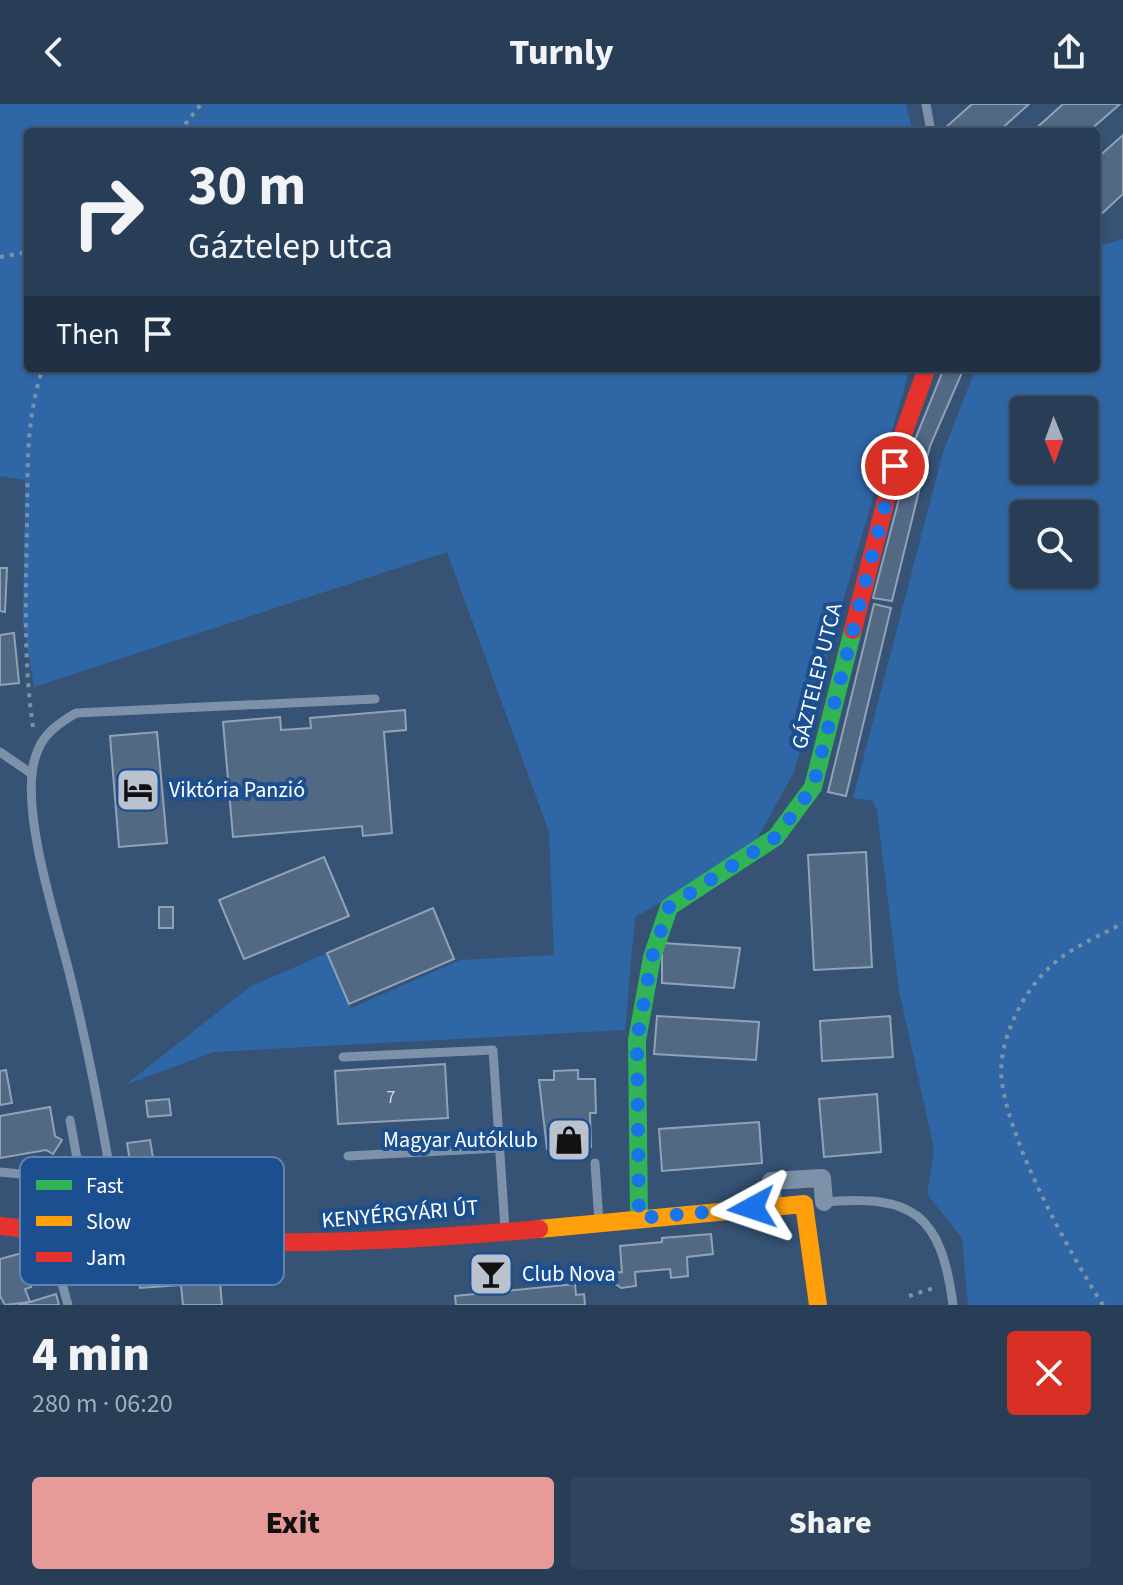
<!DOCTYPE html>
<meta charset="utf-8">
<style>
body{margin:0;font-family:"Source Sans 3",sans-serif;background:#30455d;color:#f1f3f6;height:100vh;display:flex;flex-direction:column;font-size:30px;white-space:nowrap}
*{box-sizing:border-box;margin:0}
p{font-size:26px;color:#a5aeba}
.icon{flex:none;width:44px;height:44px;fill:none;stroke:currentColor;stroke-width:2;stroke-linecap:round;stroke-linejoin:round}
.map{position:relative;height:1201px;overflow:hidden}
.drawer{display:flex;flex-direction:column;background:#283e57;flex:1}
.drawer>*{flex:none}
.hud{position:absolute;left:24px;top:24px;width:1076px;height:244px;border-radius:8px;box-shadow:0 2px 6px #0004,0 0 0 2px #44576d;background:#283e57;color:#f1f3f6;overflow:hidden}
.needle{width:52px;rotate:179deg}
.buttons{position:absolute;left:1010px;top:292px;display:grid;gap:16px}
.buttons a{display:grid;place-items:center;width:88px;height:88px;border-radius:8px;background:#283e57;box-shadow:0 2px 6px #0004,0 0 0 2px #44576d;font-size:40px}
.pin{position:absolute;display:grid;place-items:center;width:68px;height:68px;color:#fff;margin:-34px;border:4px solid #fff;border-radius:50%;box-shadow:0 2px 8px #0007}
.me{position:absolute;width:88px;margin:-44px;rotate:265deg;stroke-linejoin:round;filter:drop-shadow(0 0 6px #0008)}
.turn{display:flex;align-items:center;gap:28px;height:168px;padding:0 32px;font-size:36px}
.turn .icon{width:104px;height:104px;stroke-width:2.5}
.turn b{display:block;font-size:56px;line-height:68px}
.then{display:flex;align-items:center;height:76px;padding:0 32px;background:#0003;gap:16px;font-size:30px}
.round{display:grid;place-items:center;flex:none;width:84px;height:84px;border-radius:8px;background:#30455d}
.head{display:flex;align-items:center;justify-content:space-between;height:136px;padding:0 32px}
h1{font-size:48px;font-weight:800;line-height:60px}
.primary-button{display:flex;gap:16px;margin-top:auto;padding:16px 32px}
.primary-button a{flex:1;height:92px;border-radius:8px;background:#e69b98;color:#111;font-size:32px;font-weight:800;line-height:92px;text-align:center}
.primary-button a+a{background:#30455d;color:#f1f3f6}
header{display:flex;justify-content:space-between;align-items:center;height:104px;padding:0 32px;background:#283e57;font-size:36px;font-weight:800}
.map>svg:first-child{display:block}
</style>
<header><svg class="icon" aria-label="back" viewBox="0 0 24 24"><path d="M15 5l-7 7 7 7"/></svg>Turnly<svg class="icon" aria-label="share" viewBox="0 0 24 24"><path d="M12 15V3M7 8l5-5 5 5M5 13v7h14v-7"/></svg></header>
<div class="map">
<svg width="1123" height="1201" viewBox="0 0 1123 1201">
<rect width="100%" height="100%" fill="#365274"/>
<g fill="#2f66a5" fill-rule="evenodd">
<polygon points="0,0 906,0 913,28 28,28 28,264 910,264 794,668 750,748 635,813 625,926 214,948 125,981 251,882 327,849 351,904 460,856 554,851 549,728 447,448 34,583 23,518 25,376 0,372"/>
<path d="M1123 135V1201H968L962 1134 927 1090 934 1045 899 887 877 707 873 697 853 694 943 348 976 264H1096V143ZM1024 306H1084V366H1024ZM1024 410H1084V470H1024Z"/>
</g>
<g fill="#526984" stroke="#92a2b6" stroke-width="2">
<polygon points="972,0 1029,0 998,28 950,28 946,23"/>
<polygon points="1063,0 1120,0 1088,28 1032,28"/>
<polygon points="1123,31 1123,90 1096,115 1096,55"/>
<polygon points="944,264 964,264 930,342 892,497 873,494 914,338"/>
<polygon points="0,464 7,464 5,508 0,507"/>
<polygon points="874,500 891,504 846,692 828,688"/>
<polygon points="14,529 19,579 0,581 0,531"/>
<polygon points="405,606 406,626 384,628 392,729 363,732 362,722 233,733 223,618 280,613 281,626 311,624 310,614"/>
<polygon points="157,628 167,739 119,743 110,632"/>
<polygon points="866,748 872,863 814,866 808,751"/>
<polygon points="324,753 349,812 244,855 219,796"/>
<rect x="159" y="803" width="14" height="21"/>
<polygon points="433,804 454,855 349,900 327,849"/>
<polygon points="662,839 740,844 734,884 662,879"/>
<polygon points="657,912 759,918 756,956 654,950"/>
<polygon points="890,912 893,953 822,957 820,917"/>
<polygon points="445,960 448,1014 338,1020 335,967"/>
<polygon points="6,966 12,999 0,1001 0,967"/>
<polygon points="578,966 578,975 595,975 596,1009 590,1009 591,1043 547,1045 539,976 554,976 554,967"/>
<polygon points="877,990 881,1048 824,1053 819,995"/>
<polygon points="169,995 171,1011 148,1013 146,997"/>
<polygon points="50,1003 55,1032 62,1036 53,1050 46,1046 0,1054 0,1012"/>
<polygon points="759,1018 762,1059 662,1067 659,1025"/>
<polygon points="150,1036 153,1054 130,1057 127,1039"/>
<polygon points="711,1130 713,1150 687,1153 688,1172 671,1174 670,1165 635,1168 636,1182 621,1184 613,1178 612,1169 622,1168 620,1142 662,1138 662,1134"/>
<polygon points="22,1149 31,1183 25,1185 30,1198 5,1201 0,1192 0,1155"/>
<polygon points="225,1153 226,1177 220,1178 222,1201 183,1201 181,1181 140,1184 139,1161"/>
<polygon points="575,1180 576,1191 584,1190 585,1201 456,1201 455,1192"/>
<polygon points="56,1190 59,1201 18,1201 30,1198"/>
</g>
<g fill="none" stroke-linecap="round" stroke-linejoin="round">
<g stroke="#7d92a8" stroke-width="4" stroke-dasharray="4 6" stroke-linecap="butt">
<polyline points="179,28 201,0"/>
<polyline points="0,153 28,148"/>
<path d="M33 623C23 556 26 489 27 421 28 367 25 316 43 264"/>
<polyline points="909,1192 934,1184"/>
<path d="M1103 1201C1067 1145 1012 1044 1002 979 996 941 1022 888 1050 863 1071 843 1098 833 1123 819"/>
</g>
<g stroke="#7d92a8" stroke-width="9">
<polyline points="926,0 931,28"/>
<polyline points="0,648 32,670"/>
<polyline points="343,953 493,946 505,1125"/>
<polyline points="70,1016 91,1132"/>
<polyline points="348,1052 499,1044"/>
<polyline points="595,1059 599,1118"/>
<polyline points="0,1068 81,1076"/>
<path d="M823 1098C914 1090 941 1110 953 1201"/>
<polyline points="48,1130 68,1201"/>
<path d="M121 1134C108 1050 93 967 73 884 59 823 26 730 32 669 36 637 50 624 76 609L375 595"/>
</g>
<polyline stroke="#7d92a8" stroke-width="18" points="773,1102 771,1077 822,1074 824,1098"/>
<polyline stroke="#30b455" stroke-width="18" points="639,1114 637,936 652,853 669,803 776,733 813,683 853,526"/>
<polyline stroke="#ff9f0a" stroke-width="18" points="539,1125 804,1100 818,1201"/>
<g stroke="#e5322d" stroke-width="18">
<polyline points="853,526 902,333 927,264"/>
<path d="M0 1122C182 1145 357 1142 539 1125"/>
</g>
</g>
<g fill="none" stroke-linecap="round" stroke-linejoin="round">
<polyline stroke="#1a73e8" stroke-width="14" stroke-dasharray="0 25.2" points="752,1104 639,1114 637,936 652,853 669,803 776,733 813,683 895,362"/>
</g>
<defs>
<g id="hotel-square" transform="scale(2.3)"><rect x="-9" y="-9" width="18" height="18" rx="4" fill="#b9c2ce" stroke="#1b4f8f"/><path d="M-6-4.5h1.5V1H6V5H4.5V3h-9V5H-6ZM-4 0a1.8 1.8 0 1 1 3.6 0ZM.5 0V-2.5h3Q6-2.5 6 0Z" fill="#111"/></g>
<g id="shop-square" transform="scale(2.3)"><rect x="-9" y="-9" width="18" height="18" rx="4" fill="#b9c2ce" stroke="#1b4f8f"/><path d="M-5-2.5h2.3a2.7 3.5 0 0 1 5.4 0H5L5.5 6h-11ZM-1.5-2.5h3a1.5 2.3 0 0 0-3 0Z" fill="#111"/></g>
<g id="bar-square" transform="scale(2.3)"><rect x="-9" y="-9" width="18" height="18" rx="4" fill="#b9c2ce" stroke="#1b4f8f"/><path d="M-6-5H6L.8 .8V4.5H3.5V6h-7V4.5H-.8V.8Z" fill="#111"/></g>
</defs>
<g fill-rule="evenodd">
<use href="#hotel-square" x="138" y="686"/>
<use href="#shop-square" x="569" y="1036"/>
<use href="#bar-square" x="491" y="1170"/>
</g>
<g text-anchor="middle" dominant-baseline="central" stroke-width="8" stroke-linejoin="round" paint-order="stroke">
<g font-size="18" fill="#d4dae0">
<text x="391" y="993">7</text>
</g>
<g font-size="22" fill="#fff" stroke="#1b4f8f">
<text transform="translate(817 572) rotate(-76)">GÁZTELEP UTCA</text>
<text transform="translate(400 1110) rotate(-5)">KENYÉRGYÁRI ÚT</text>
</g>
<g font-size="22" fill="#fff" stroke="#1b4f8f" text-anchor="start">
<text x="169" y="686">Viktória Panzió</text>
<text x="538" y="1036" text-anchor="end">Magyar Autóklub</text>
<text x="522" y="1170">Club Nova</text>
</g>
</g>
<rect x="20" y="1053" width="264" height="128" rx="12" fill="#1b4f8f" stroke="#5f84b1" stroke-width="2"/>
<rect x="36" y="1076" width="36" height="10" fill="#30b455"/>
<rect x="36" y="1112" width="36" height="10" fill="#ff9f0a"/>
<rect x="36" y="1148" width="36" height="10" fill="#e5322d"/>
<g font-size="22" fill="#fff">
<text x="86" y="1089">Fast</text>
<text x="86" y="1125">Slow</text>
<text x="86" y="1161">Jam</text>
</g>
</svg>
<div class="buttons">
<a><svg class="needle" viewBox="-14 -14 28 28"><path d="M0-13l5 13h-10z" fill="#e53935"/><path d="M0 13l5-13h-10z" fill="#a5aeba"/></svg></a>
<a><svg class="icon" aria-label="search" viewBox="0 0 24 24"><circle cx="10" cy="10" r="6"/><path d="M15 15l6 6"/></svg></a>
</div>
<div class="pin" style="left:895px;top:362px;background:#d93025"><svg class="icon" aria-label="arrive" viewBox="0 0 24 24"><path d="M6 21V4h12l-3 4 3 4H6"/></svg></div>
<svg class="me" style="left:752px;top:1104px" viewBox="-20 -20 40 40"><path d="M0-17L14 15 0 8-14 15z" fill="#1a73e8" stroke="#fff" stroke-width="4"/></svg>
<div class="hud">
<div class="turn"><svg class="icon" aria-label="right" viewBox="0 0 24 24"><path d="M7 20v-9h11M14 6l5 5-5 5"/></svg><div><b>30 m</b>Gáztelep utca</div></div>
<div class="then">Then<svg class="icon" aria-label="arrive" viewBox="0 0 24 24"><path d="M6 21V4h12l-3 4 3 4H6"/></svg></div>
</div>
</div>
<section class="drawer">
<div class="head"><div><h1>4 min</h1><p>280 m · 06:20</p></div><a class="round" style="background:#d93025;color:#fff"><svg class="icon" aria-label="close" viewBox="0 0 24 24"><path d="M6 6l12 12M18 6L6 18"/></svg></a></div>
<div class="primary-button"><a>Exit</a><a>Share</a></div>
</section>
